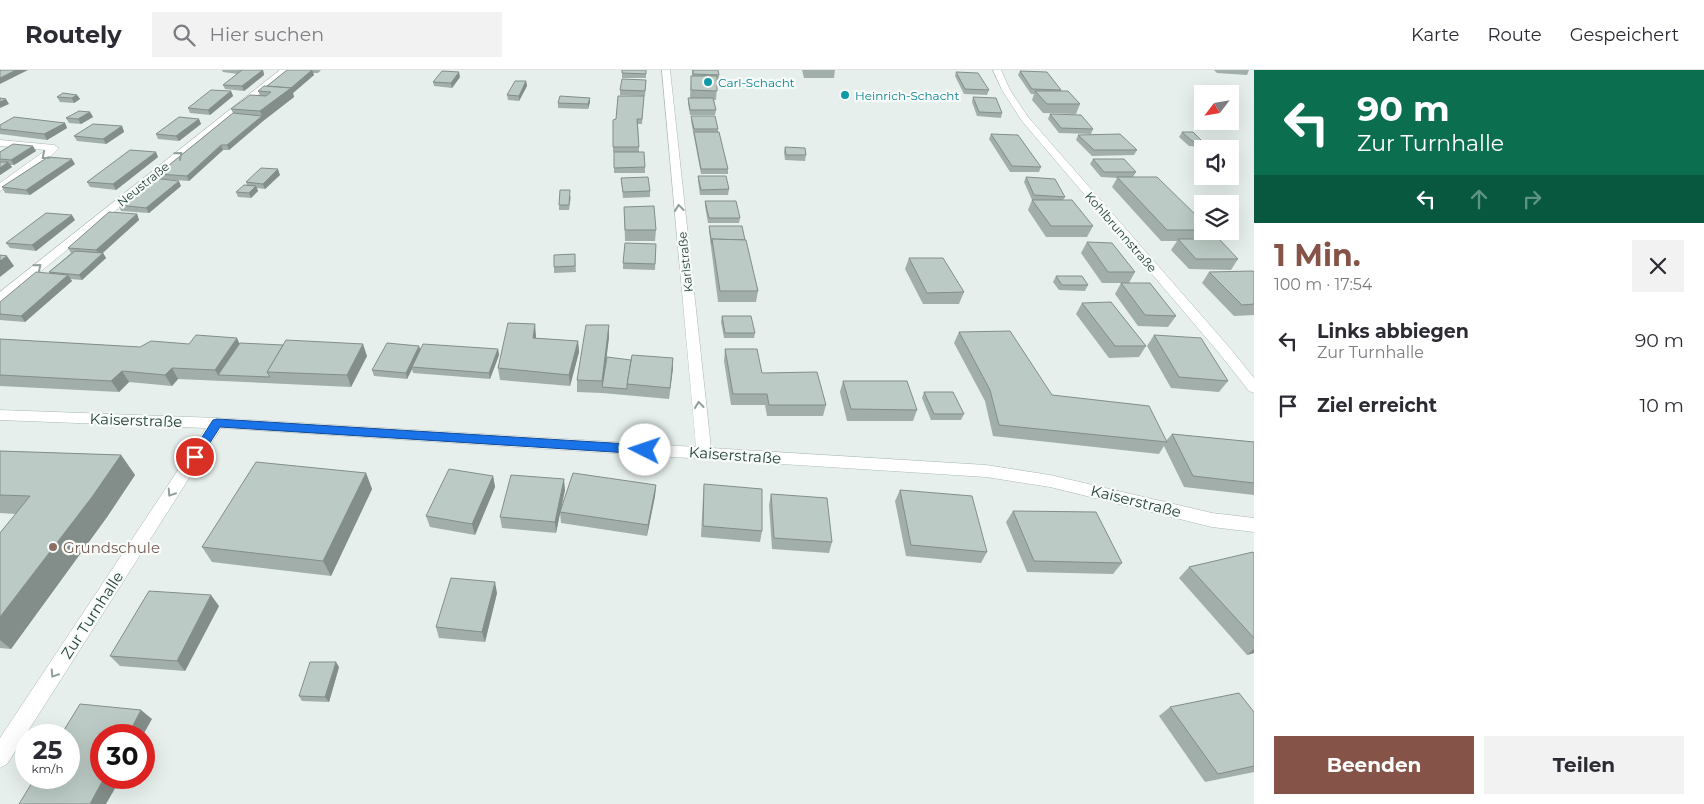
<!DOCTYPE html>
<html lang="de">
<meta charset="utf-8">
<style>
body{margin:0;font-family:Montserrat,sans-serif;background:#f2f2f3;color:#2b2b33;height:100vh;display:flex;flex-direction:column;font-size:19px;white-space:nowrap}
*{box-sizing:border-box;margin:0}
p{font-size:16px;color:#7c7c81}
.icon{flex:none;width:28px;height:28px;fill:none;stroke:currentColor;stroke-width:2;stroke-linecap:round;stroke-linejoin:round}
.map{position:relative;flex:1;overflow:hidden}
.details{display:flex;flex-direction:column;background:#fff;width:450px}
.details>*{flex:none}
.banner{background:#0b6e4f;color:#fff;overflow:hidden}
.needle{width:32px;rotate:239deg}
.fabs{position:absolute;left:1194px;top:15px;display:grid;gap:10px}
.fabs a{display:grid;place-items:center;width:45px;height:45px;border-radius:0px;background:#fff;box-shadow:0 5px 20px #0002;font-size:25px}
.speed{position:absolute;left:15px;top:654px;display:flex;gap:10px;font-size:25px;font-weight:700;text-align:center}
.speed>*{display:grid;place-content:center;width:65px;height:65px;border-radius:50%;background:#fff;box-shadow:0 5px 20px #0002;line-height:1}
.speed small{font-size:12px;font-weight:400}
.speed .limit{border:8px solid #d22;background:#fff;color:#111}
.pin{position:absolute;display:grid;place-items:center;width:42px;height:42px;color:#fff;margin:-21px;border:2px solid #fff;border-radius:50%;box-shadow:0 1px 5px #0007}
.me{position:absolute;width:55px;margin:-28px;rotate:274deg;stroke-linejoin:round;filter:drop-shadow(0 0 4px #0008)}
.turn{display:flex;align-items:center;gap:18px;height:105px;padding:0 20px;font-size:22px}
.turn .icon{width:65px;height:65px;stroke-width:2.5}
.turn b{display:block;font-size:35px;line-height:42px}
.lanes{display:flex;align-items:center;height:48px;padding:0 20px;background:#0003;justify-content:center;gap:25px;direction:ltr}
.lanes .off{opacity:.35}
.round{display:grid;place-items:center;flex:none;width:52px;height:52px;border-radius:0px;background:#f2f2f3}
.overview{display:flex;align-items:center;justify-content:space-between;height:85px;padding:0 20px}
h1{font-size:30px;font-weight:700;line-height:38px;color:#855347}
.primary-button{display:flex;gap:10px;margin-top:auto;padding:10px 20px}
.primary-button a{flex:1;height:58px;border-radius:0px;background:#855347;color:#fff;font-size:20px;font-weight:700;line-height:58px;text-align:center}
.primary-button a+a{background:#f2f2f3;color:#2b2b33}
ul{padding:0;list-style:none}
li{display:flex;align-items:center;gap:15px;height:65px;padding:0 20px}
li div{flex:1}
li b{display:block;font-size:19px}
li em{font-style:normal}
header{display:flex;align-items:center;gap:30px;box-sizing:border-box;height:70px;padding:0 25px;background:#fff;border-bottom:1px solid #e1e1e2}
header strong{font-size:24px}
nav{display:flex;gap:28px;margin-inline-start:auto;font-size:18px}
.search{width:350px;height:45px;background:#f2f2f3;display:flex;align-items:center;gap:12px;box-sizing:border-box;padding:0 18px;border-radius:0px;color:#7c7c81;font-size:19px}
main{display:flex;flex:1;min-height:0}
.map>svg:first-child{display:block}
</style>
<header>
<strong>Routely</strong>
<div class="search"><svg class="icon" aria-label="search" viewBox="0 0 24 24"><circle cx="10" cy="10" r="6"/><path d="M15 15l6 6"/></svg>Hier suchen</div>
<nav><a>Karte</a><a>Route</a><a>Gespeichert</a></nav>
</header>
<main>
<div class="map">
<svg width="1254" height="734" viewBox="0 0 1254 734">
<rect width="100%" height="100%" fill="#e6efeb"/>
<g fill="none" stroke-linecap="round" stroke-linejoin="round">
<g stroke="#a8b8b2" stroke-width="1">
<g id="minor">
<polygon points="280,0 289,0 4,231 0,232 0,222"/>
<polygon points="662,0 670,0 711,378 986,395 1050,405 1212,443 1254,448 1254,462 1212,457 1050,417 986,407 221,358 7,694 0,698 0,668 206,358 0,350 0,340 217,348 696,377"/>
<polygon points="993,0 1001,0 1010,20 1028,47 1229,277 1254,308 1254,323 1249,321 1219,283 1022,51 1002,20"/>
<polygon points="0,70 54,75 59,78 48,89 0,121 0,113 46,80 0,76"/>
</g>
</g>
<use href="#minor" fill="#fff" fill-rule="evenodd"/>
</g>
<g fill="#a1aea9">
<polygon points="222,0 263,0 264,5 244,21 225,19 223,15 238,4 223,2"/>
<polygon points="287,0 321,0 318,3 313,3 314,5 293,23 294,27 263,51 229,80 223,80 189,111 160,109 158,104 233,43 231,39 260,25 258,21 267,16"/>
<rect x="622" y="0" width="24" height="8"/>
<polygon points="692,0 718,0 719,5 718,14 717,14 716,30 714,30 716,40 715,45 690,45 688,33 688,28 690,28 691,6 692,6"/>
<polygon points="802,0 835,0 834,8 804,8"/>
<polygon points="1214,0 1249,0 1247,5 1217,3"/>
<polygon points="1020,1 1061,20 1061,21 1080,34 1076,44 1043,43 1032,30 1034,24 1031,24 1018,5"/>
<polygon points="956,2 989,20 987,25 964,24 955,6"/>
<polygon points="460,7 452,18 434,16 433,12"/>
<polygon points="646,10 645,26 620,25 620,20"/>
<polygon points="526,11 527,16 519,31 508,30 507,25"/>
<polygon points="231,21 233,26 210,45 190,43 188,38"/>
<polygon points="77,25 80,29 74,33 60,32 57,27"/>
<polygon points="644,26 642,54 638,54 639,82 613,82 613,50 616,49"/>
<polygon points="973,27 1002,43 1001,48 977,46 972,32"/>
<polygon points="590,28 590,32 588,39 558,38 558,33"/>
<polygon points="1230,39 1235,44 1232,49 1230,49"/>
<polygon points="90,42 93,47 81,54 69,53 66,48"/>
<polygon points="1050,44 1093,59 1091,64 1059,63 1048,49"/>
<polygon points="691,46 718,59 718,62 728,99 728,104 701,104 691,51"/>
<polygon points="199,49 201,54 179,71 158,69 156,64"/>
<polygon points="65,53 67,58 47,70 0,64 0,55"/>
<polygon points="122,56 124,62 106,74 77,71 74,66"/>
<polygon points="1182,62 1203,72 1200,77 1189,76 1179,67"/>
<polygon points="991,64 1041,97 1039,102 1010,102 989,69"/>
<polygon points="1078,65 1137,80 1134,85 1092,86 1076,70"/>
<polygon points="785,77 806,85 805,91 785,90 784,82"/>
<polygon points="36,81 14,95 10,95 12,97 0,105 0,82"/>
<polygon points="614,82 645,97 645,103 614,103"/>
<polygon points="158,87 116,120 90,117 87,112"/>
<polygon points="1093,89 1136,102 1133,107 1202,151 1202,161 1210,161 1205,169 1238,189 1231,200 1189,199 1171,180 1177,171 1161,171 1112,117 1117,108 1101,107 1090,94"/>
<polygon points="75,94 30,125 5,123 2,117"/>
<polygon points="280,105 265,119 257,118 258,121 251,128 238,127 236,122 247,115 246,112"/>
<polygon points="698,106 729,119 728,125 700,125 698,111"/>
<polygon points="1026,107 1065,127 1063,130 1093,156 1087,167 1046,167 1028,140 1032,130 1024,112"/>
<polygon points="621,108 650,121 650,127 623,128"/>
<polygon points="181,116 149,143 121,141 119,135"/>
<polygon points="571,126 569,140 559,140 559,135"/>
<polygon points="705,131 740,148 739,153 708,153 705,136"/>
<polygon points="624,137 656,160 655,171 625,171"/>
<polygon points="137,144 139,150 103,183 106,188 82,210 70,209 72,211 25,252 0,250 0,232 50,204 49,202 71,183 68,178"/>
<polygon points="75,150 36,181 10,178 6,173"/>
<polygon points="709,156 745,170 758,221 756,232 718,232 709,161"/>
<polygon points="1087,172 1135,202 1129,213 1176,246 1168,257 1138,256 1115,224 1121,213 1102,213 1081,183"/>
<polygon points="656,174 655,200 623,199 623,193"/>
<polygon points="575,184 576,202 554,203 554,197"/>
<polygon points="909,188 964,222 959,234 923,234 905,199"/>
<polygon points="1209,202 1254,202 1254,245 1234,246 1202,213"/>
<polygon points="1056,206 1088,215 1085,221 1059,220 1053,212"/>
<polygon points="1082,233 1146,276 1139,287 1109,288 1076,244"/>
<polygon points="722,246 755,263 754,268 724,268 721,252"/>
<polygon points="609,255 609,267 605,298 631,290 673,288 669,329 602,323 577,322 577,310"/>
<polygon points="959,262 1052,325 1166,371 1172,364 1254,372 1254,425 1184,417 1164,376 1159,384 993,366 985,331 954,273"/>
<polygon points="1154,265 1228,311 1219,322 1171,318 1147,276"/>
<polygon points="536,266 536,268 578,271 579,282 570,316 500,310 498,298"/>
<polygon points="0,269 140,277 189,274 240,273 367,286 351,317 178,309 172,316 129,312 119,322 0,316"/>
<polygon points="420,279 498,279 499,285 490,309 413,303 412,299 407,309 374,306 372,300"/>
<polygon points="725,279 762,303 826,335 823,346 767,346 765,335 731,335 724,291"/>
<polygon points="843,311 917,340 913,351 847,351 840,322"/>
<polygon points="924,322 964,344 961,350 931,350 922,328"/>
<polygon points="0,381 121,385 135,405 107,447 11,579 0,578 0,463 16,444 0,443"/>
<polygon points="366,403 372,419 331,506 212,492 202,477"/>
<polygon points="493,406 495,417 475,465 430,457 426,446"/>
<polygon points="704,414 762,461 760,472 701,467 703,426"/>
<polygon points="656,415 655,426 647,466 561,453 560,442 556,463 502,458 500,447 565,420 560,441"/>
<polygon points="900,420 987,482 981,493 906,486 895,431"/>
<polygon points="771,424 832,472 829,483 772,479 769,435"/>
<polygon points="1013,441 1122,493 1113,504 1027,502 1006,452"/>
<polygon points="1254,483 1254,583 1247,585 1179,508 1189,497"/>
<polygon points="497,523 485,572 439,568 436,557"/>
<polygon points="219,536 185,601 120,596 110,586"/>
<polygon points="339,597 329,632 302,631 299,626"/>
<polygon points="1170,637 1254,642 1254,702 1205,712 1159,646"/>
</g>
<g fill="#838d89">
<polygon points="16,0 28,0 0,14 0,8"/>
<polygon points="263,0 264,5 244,21 242,16"/>
<polygon points="312,0 314,5 293,23 294,27 263,51 229,80 227,75 262,46 260,41"/>
<polygon points="459,2 460,7 452,18 451,13"/>
<polygon points="526,11 527,16 519,31 519,26"/>
<polygon points="231,21 233,26 210,45 208,40"/>
<polygon points="77,25 80,29 74,33 72,28"/>
<polygon points="590,28 590,32 588,39 588,34"/>
<polygon points="6,29 9,34 0,38 0,32"/>
<polygon points="90,42 93,47 81,54 78,49"/>
<polygon points="199,49 201,54 179,71 176,66"/>
<polygon points="65,53 67,58 47,70 44,64"/>
<polygon points="122,56 124,62 106,74 103,69"/>
<polygon points="221,75 223,80 189,111 187,106"/>
<polygon points="33,76 36,81 14,95 11,90"/>
<polygon points="156,82 158,87 116,120 113,114"/>
<polygon points="72,89 75,94 30,125 26,120"/>
<polygon points="8,92 12,97 0,105 0,98"/>
<polygon points="278,99 280,105 265,119 263,114"/>
<polygon points="179,111 181,116 149,143 146,138"/>
<polygon points="256,116 258,121 251,128 249,123"/>
<polygon points="137,144 139,150 100,185 96,180"/>
<polygon points="72,145 75,150 36,181 32,175"/>
<polygon points="103,183 106,188 82,210 79,205"/>
<polygon points="7,186 14,196 0,207 0,191"/>
<polygon points="68,205 72,211 25,252 21,246"/>
<polygon points="535,254 536,266 534,279 533,268"/>
<polygon points="609,255 609,267 603,317 602,317 602,311"/>
<polygon points="237,268 242,279 218,305 215,300"/>
<polygon points="578,271 579,282 570,316 569,305"/>
<polygon points="363,274 367,286 351,317 347,305"/>
<polygon points="419,276 421,281 412,297 412,299 407,309 406,303"/>
<polygon points="498,279 499,285 490,309 489,303"/>
<polygon points="673,288 673,299 669,329 670,318"/>
<polygon points="172,298 178,309 172,316 165,305"/>
<polygon points="122,301 129,312 119,322 111,311"/>
<polygon points="121,385 135,405 107,447 11,579 0,570 0,547"/>
<polygon points="366,403 372,419 331,506 323,491"/>
<polygon points="493,406 495,417 475,465 472,454"/>
<polygon points="564,409 565,420 556,463 555,452"/>
<polygon points="656,415 655,426 647,466 648,455"/>
<polygon points="495,512 497,523 485,572 482,562"/>
<polygon points="211,525 219,536 185,601 177,591"/>
<polygon points="1254,579 1254,583 1247,585"/>
<polygon points="336,592 339,597 329,632 325,627"/>
<polygon points="141,640 152,649 143,665 128,665"/>
<polygon points="104,708 121,708 106,734 90,734"/>
</g>
<g fill="#bbcac4" stroke="#838d89">
<polygon points="0,0 16,0 0,8"/>
<polygon points="242,0 263,0 242,16 223,15"/>
<polygon points="287,0 312,0 291,18 267,16"/>
<polygon points="622,0 646,0 646,4 622,3"/>
<polygon points="693,0 718,0 719,5 693,4"/>
<polygon points="442,1 459,2 451,13 433,12"/>
<polygon points="1020,1 1047,2 1061,20 1032,19"/>
<polygon points="956,2 978,3 989,20 965,19"/>
<polygon points="691,6 717,6 717,21 691,20"/>
<polygon points="622,9 646,10 645,21 620,20"/>
<polygon points="515,11 526,11 519,26 507,25"/>
<polygon points="264,16 291,18 260,41 231,39 250,25 266,26 271,22 258,21"/>
<polygon points="211,20 231,21 208,40 188,38"/>
<polygon points="1035,21 1068,21 1080,34 1047,34"/>
<polygon points="63,23 77,25 72,28 57,27"/>
<polygon points="560,26 590,28 588,34 558,33"/>
<polygon points="618,26 644,26 642,49 637,49 639,77 613,77 613,50 616,49"/>
<polygon points="973,27 996,28 1002,43 979,42"/>
<polygon points="0,28 6,29 0,32"/>
<polygon points="688,28 713,28 716,40 690,40"/>
<polygon points="1230,39 1235,44 1230,44"/>
<polygon points="79,41 90,42 78,49 66,48"/>
<polygon points="233,43 262,46 227,75 221,75 187,106 158,104"/>
<polygon points="1050,44 1081,45 1093,59 1061,58"/>
<polygon points="691,46 715,46 718,59 694,59"/>
<polygon points="14,47 65,53 44,64 0,59 0,55"/>
<polygon points="179,47 199,49 176,66 156,64"/>
<polygon points="93,54 122,56 103,69 74,66"/>
<polygon points="694,62 719,62 728,99 701,99"/>
<polygon points="1182,62 1193,62 1203,72 1192,71"/>
<polygon points="991,64 1018,65 1041,97 1012,96"/>
<polygon points="1120,64 1137,80 1094,80 1078,65"/>
<polygon points="13,74 33,76 11,90 0,89 0,82"/>
<polygon points="785,77 805,78 806,85 786,85"/>
<polygon points="130,80 156,82 113,114 87,112"/>
<polygon points="614,82 644,82 645,97 614,98"/>
<polygon points="48,87 72,89 26,120 2,117"/>
<polygon points="1093,89 1124,89 1136,102 1104,102"/>
<polygon points="0,92 8,92 0,98"/>
<polygon points="261,98 278,99 263,114 246,112"/>
<polygon points="698,106 726,106 729,119 701,120"/>
<polygon points="648,107 650,121 623,122 621,108"/>
<polygon points="1026,107 1055,109 1065,127 1034,125"/>
<polygon points="1117,107 1157,107 1202,151 1202,160 1167,160"/>
<polygon points="152,108 179,111 146,138 119,135"/>
<polygon points="244,115 256,116 249,123 236,122"/>
<polygon points="560,120 570,120 569,135 559,135"/>
<polygon points="1032,130 1072,130 1093,156 1051,156"/>
<polygon points="705,131 736,131 740,148 709,148"/>
<polygon points="654,136 656,160 625,160 624,137"/>
<polygon points="109,142 137,144 96,180 68,178"/>
<polygon points="46,143 72,145 32,175 6,173"/>
<polygon points="709,156 742,156 745,170 712,169 712,174"/>
<polygon points="712,169 746,170 758,221 720,221"/>
<polygon points="1178,169 1219,169 1238,189 1196,189"/>
<polygon points="1087,172 1112,173 1135,202 1108,202"/>
<polygon points="625,173 656,174 655,194 623,193"/>
<polygon points="75,181 103,183 79,205 49,202"/>
<polygon points="575,184 575,196 554,197 554,185"/>
<polygon points="0,185 7,186 0,191"/>
<polygon points="909,188 943,188 964,222 927,223"/>
<polygon points="1253,201 1254,202 1254,234 1242,235 1209,202"/>
<polygon points="36,202 68,205 21,246 0,244 0,232"/>
<polygon points="1056,206 1082,206 1088,215 1062,215"/>
<polygon points="1121,213 1150,213 1176,246 1145,245"/>
<polygon points="1111,232 1146,276 1115,276 1082,233"/>
<polygon points="722,246 751,246 755,263 725,263"/>
<polygon points="508,253 535,254 533,268 578,271 569,305 498,298"/>
<polygon points="586,255 609,255 602,311 577,310"/>
<polygon points="1010,261 1052,325 1149,336 1167,372 999,355 990,320 959,262"/>
<polygon points="196,265 237,268 215,300 172,298 165,305 122,301 111,311 0,305 0,269 140,277 151,271 189,274"/>
<polygon points="1154,265 1201,268 1228,311 1179,307"/>
<polygon points="286,270 363,274 347,305 267,302"/>
<polygon points="240,273 283,275 267,302 270,307 218,305"/>
<polygon points="387,273 419,276 406,303 372,300"/>
<polygon points="423,274 498,279 489,303 412,297"/>
<polygon points="725,279 757,279 762,303 817,302 826,335 769,335 767,324 733,324"/>
<polygon points="632,285 673,288 670,318 627,314"/>
<polygon points="607,287 631,290 627,314 627,319 602,317"/>
<polygon points="843,311 907,311 917,340 851,339"/>
<polygon points="924,322 953,322 964,344 934,344"/>
<polygon points="1172,364 1254,372 1254,413 1193,406"/>
<polygon points="0,381 121,385 92,427 0,547 0,463 30,426 0,425"/>
<polygon points="256,392 366,403 323,491 202,477"/>
<polygon points="449,399 493,406 472,454 426,446"/>
<polygon points="573,403 656,415 648,455 560,442"/>
<polygon points="511,405 564,409 555,452 500,447"/>
<polygon points="704,414 762,419 762,461 703,456"/>
<polygon points="900,420 972,426 987,482 911,475"/>
<polygon points="771,424 827,428 832,472 774,468"/>
<polygon points="1013,441 1096,442 1122,493 1034,491"/>
<polygon points="1253,482 1254,483 1254,568 1189,497"/>
<polygon points="451,508 495,512 482,562 436,557"/>
<polygon points="149,521 211,525 177,591 110,586"/>
<polygon points="310,592 336,592 325,627 299,626"/>
<polygon points="1239,623 1254,642 1254,696 1218,704 1170,637"/>
<polygon points="80,634 141,640 128,665 101,665 101,708 104,708 90,734 19,734 35,708 69,708 69,665 61,665"/>
</g>
<defs><path id="oneway-chevron" d="M-2-3.5L2.5 0L-2 3.5" fill="none" stroke-width="1.6" stroke-linecap="round" stroke-linejoin="round" transform="scale(1.25)"/></defs>
<g stroke="#92a09c">
<use href="#oneway-chevron" transform="translate(179 85) rotate(-39)"/>
<use href="#oneway-chevron" transform="translate(45 86) rotate(140)"/>
<use href="#oneway-chevron" transform="translate(679 138) rotate(-96)"/>
<use href="#oneway-chevron" transform="translate(38 197) rotate(-39)"/>
<use href="#oneway-chevron" transform="translate(699 335) rotate(-96)"/>
<use href="#oneway-chevron" transform="translate(171 423) rotate(123)"/>
<use href="#oneway-chevron" transform="translate(54 604) rotate(123)"/>
</g>
<polygon fill="#1a73e8" stroke="#114b97" points="217,349 645,375 651,380 645,384 220,357 199,390 191,390 191,384 213,350"/>
<g fill="#0f9aa8" stroke="#f7fbf9" stroke-width="2">
<circle cx="708" cy="12" r="5"/>
<circle cx="845" cy="25" r="5"/>
</g>
<circle fill="#8d6e63" stroke="#f7fbf9" stroke-width="2" cx="53" cy="477" r="5"/>
<g text-anchor="middle" dominant-baseline="central" stroke-width="4.5" stroke-linejoin="round" paint-order="stroke">
<g font-size="12" fill="#0d838f" stroke="#f7fbf9" text-anchor="start">
<text x="718" y="12">Carl-Schacht</text>
<text x="855" y="25">Heinrich-Schacht</text>
</g>
<g font-size="12" fill="#24423a" stroke="#f7fbf9">
<text transform="translate(143 114) rotate(-39)">Neustraße</text>
<text transform="translate(1121 162) rotate(49)">Kohlbrunnstraße</text>
<text transform="translate(685 192) rotate(-96)">Karlstraße</text>
</g>
<g font-size="15" fill="#24423a" stroke="#f7fbf9">
<text transform="translate(136 350) rotate(2)">Kaiserstraße</text>
<text transform="translate(735 385) rotate(4)">Kaiserstraße</text>
<text transform="translate(1136 431) rotate(14)">Kaiserstraße</text>
<text transform="translate(92 545) rotate(-57)">Zur Turnhalle</text>
</g>
<g font-size="15" fill="#785e54" stroke="#f7fbf9" text-anchor="start">
<text x="63" y="477">Grundschule</text>
</g>
</g>
</svg>
<div class="fabs">
<a><svg class="needle" viewBox="-14 -14 28 28"><path d="M0-13l5 13h-10z" fill="#e53935"/><path d="M0 13l5-13h-10z" fill="#7c7c81"/></svg></a>
<a><svg class="icon" aria-label="sound" viewBox="0 0 24 24"><path d="M4 9h4l5-4v14l-5-4H4zM17 9q2 3 0 6"/></svg></a>
<a><svg class="icon" aria-label="layers" viewBox="0 0 24 24"><path d="M12 4l9 5-9 5-9-5zM3 14l9 5 9-5"/></svg></a>
</div>
<div class="speed"><div>25<small>km/h</small></div><div class="limit">30</div></div>
<div class="pin" style="left:195px;top:387px;background:#d93025"><svg class="icon" aria-label="arrive" viewBox="0 0 24 24"><path d="M6 21V4h12l-3 4 3 4H6"/></svg></div>
<svg class="me" style="left:645px;top:380px" viewBox="-20 -20 40 40"><circle r="19" fill="#fff"/><path d="M0-13L10 11 0 6-10 11z" fill="#1a73e8"/></svg>
</div>
<section class="details">
<div class="banner">
<div class="turn"><svg class="icon" aria-label="left" viewBox="0 0 24 24"><path d="M17 20v-9H6M10 6l-5 5 5 5"/></svg><div><b>90 m</b>Zur Turnhalle</div></div>
<div class="lanes"><svg class="icon" aria-label="left" viewBox="0 0 24 24"><path d="M17 20v-9H6M10 6l-5 5 5 5"/></svg><svg class="icon off" aria-label="ahead" viewBox="0 0 24 24"><path d="M12 20V5M6 11l6-6 6 6"/></svg><svg class="icon off" aria-label="right" viewBox="0 0 24 24"><path d="M7 20v-9h11M14 6l5 5-5 5"/></svg></div>
</div>
<div class="overview"><div><h1>1 Min.</h1><p>100 m · 17:54</p></div><a class="round"><svg class="icon" aria-label="close" viewBox="0 0 24 24"><path d="M6 6l12 12M18 6L6 18"/></svg></a></div>
<ul>
<li><svg class="icon" aria-label="left" viewBox="0 0 24 24"><path d="M17 20v-9H6M10 6l-5 5 5 5"/></svg><div><b>Links abbiegen</b><p>Zur Turnhalle</p></div><em>90 m</em></li>
<li><svg class="icon" aria-label="arrive" viewBox="0 0 24 24"><path d="M6 21V4h12l-3 4 3 4H6"/></svg><div><b>Ziel erreicht</b></div><em>10 m</em></li>
</ul>
<div class="primary-button"><a>Beenden</a><a>Teilen</a></div>
</section>
</main>
